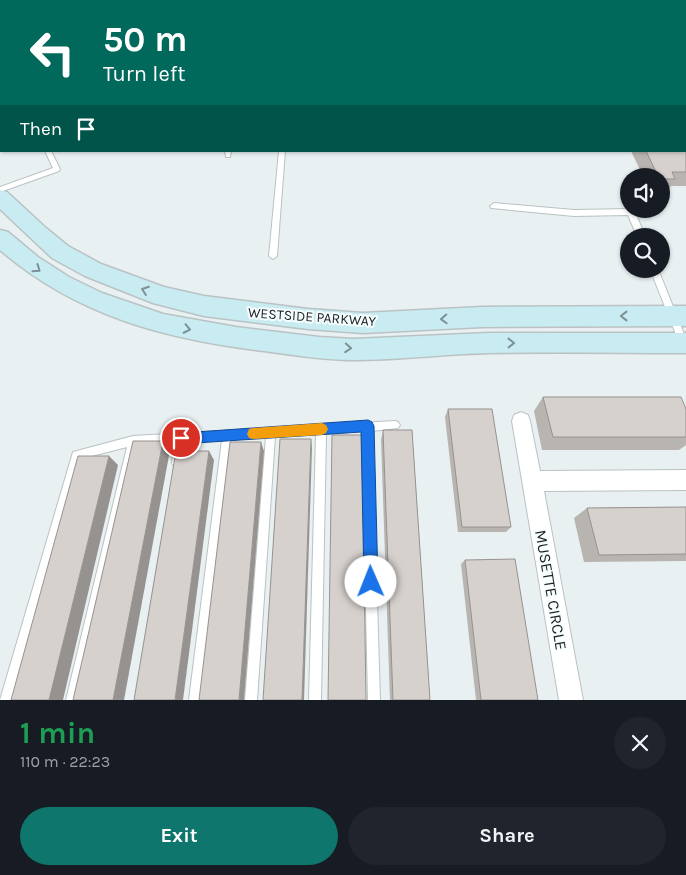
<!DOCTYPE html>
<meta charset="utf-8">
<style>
body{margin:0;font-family:Karla,sans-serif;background:#20242c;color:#f1f3f6;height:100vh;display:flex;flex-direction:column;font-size:19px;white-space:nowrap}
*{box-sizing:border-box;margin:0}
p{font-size:16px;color:#9ea1a6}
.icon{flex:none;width:28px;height:28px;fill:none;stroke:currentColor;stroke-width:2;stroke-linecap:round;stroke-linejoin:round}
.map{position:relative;height:700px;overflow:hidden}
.drawer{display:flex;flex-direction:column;background:#171b24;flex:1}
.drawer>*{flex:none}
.guide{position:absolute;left:0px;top:0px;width:686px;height:152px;box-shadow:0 1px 4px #0004;background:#00695c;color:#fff;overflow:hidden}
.fabs{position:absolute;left:620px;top:168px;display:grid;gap:10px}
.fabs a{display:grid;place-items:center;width:50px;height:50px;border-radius:50%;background:#171b24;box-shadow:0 1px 4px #0004;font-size:25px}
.pin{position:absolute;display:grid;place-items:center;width:42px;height:42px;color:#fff;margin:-21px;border:2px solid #fff;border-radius:50%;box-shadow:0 1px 5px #0007}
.me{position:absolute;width:55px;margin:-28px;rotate:359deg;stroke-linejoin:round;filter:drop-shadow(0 0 4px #0008)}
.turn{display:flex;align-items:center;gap:18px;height:105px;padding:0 20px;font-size:22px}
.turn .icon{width:65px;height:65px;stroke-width:2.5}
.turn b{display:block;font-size:35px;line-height:42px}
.then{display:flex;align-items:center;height:48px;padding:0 20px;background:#0003;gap:10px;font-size:19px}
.round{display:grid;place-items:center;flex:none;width:52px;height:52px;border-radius:26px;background:#20242c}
.head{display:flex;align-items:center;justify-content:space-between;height:85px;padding:0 20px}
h1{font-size:30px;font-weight:700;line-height:38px;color:#1e9e55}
.primary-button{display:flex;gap:10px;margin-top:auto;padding:10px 20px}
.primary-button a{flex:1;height:58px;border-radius:30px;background:#0f766e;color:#fff;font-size:20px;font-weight:700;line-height:58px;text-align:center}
.primary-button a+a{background:#20242c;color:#f1f3f6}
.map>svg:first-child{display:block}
</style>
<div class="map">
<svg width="686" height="700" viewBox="0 0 686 700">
<rect width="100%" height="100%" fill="#e8f0f2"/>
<polygon fill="#99d0d8" points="9,0 301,0 8,1"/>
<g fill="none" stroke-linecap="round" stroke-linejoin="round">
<g stroke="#bac2c3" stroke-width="2">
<g id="service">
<polygon points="243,0 249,0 250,1 244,1"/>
<rect x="685" y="29" width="1" height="4"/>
<rect x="0" y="59" width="1" height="4"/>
<polygon points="45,151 51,151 60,169 59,171 0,192 0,187 53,168"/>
<polygon points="225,151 231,151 230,157 226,157"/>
<polygon points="279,151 285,151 277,256 273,259 269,256"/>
<polygon points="494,203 574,210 631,209 635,212 645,236 637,236 628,215 574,216 491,208 490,206"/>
<polygon points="650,269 658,269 686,339 686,345 680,345 679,342"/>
<polygon points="395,421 398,422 400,425 398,428 372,431 380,700 368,700 362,431 326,434 321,700 309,700 316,434 275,437 257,700 245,700 266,437 231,439 201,700 189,700 222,440 185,442 180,466 177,468 174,466 172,463 175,443 137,445 78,700 66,700 127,447 80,459 12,700 0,700 73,452 133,436"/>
</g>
</g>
<g stroke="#bac2c3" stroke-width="2">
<polygon id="minor" points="521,412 528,415 530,421 540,471 686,470 686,490 544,491 583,700 559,700 512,421 514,415"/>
</g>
<g stroke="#bac2c3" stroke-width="3">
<g id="secondary">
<polygon points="0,190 7,192 46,228 68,246 101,264 164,287 204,296 308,309 363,313 482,307 686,306 686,326 482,327 363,333 308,329 204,316 153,303 85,276 52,258 0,209"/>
<path d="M0 230 8 232 38 257 69 277 102 293 163 314 236 327 319 337 353 339 489 333H686V353C621 353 555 352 490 353 444 354 399 360 354 360 323 360 293 355 264 351 165 339 77 316 0 250Z"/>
</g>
</g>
<use href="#service" fill="#fff" fill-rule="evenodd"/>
<use href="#minor" fill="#fff" fill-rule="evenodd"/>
<use href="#secondary" fill="#c8ecf2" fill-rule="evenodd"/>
</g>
<g fill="#b8b4b0">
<polygon points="686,100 686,186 671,186 666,193 661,193 661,176 643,176 631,151 685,151"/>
<polygon points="543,397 686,409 686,445 679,450 542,450 534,411"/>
<polygon points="448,409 511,527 506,532 458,532 445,417"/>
<polygon points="383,430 430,700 390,700 381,440"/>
<polygon points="686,507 686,561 584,562 574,518 587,508"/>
<polygon points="465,560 538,700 476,700 461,564"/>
</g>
<g fill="#969290">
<polygon points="311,439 312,448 304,700 302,700"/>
<polygon points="163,441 170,450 124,700 113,700"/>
<polygon points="261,442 264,451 244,700 239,700"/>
<polygon points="209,451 214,460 183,700 175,700"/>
<polygon points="109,456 118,465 63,700 49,700"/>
</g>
<g fill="#d6d1cd" stroke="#969290">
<polygon points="685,98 686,100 686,172 672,172 675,179 661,179 661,176 658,176 646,151 685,151"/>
<polygon points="543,397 681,397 686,409 686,437 553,437"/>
<polygon points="448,409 492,409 511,527 462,527"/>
<polygon points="383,430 412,430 430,700 393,700"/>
<polygon points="332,435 362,435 366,700 328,700"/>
<polygon points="280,439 311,439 302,700 263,700"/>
<polygon points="133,441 163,441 113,700 73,700"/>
<polygon points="230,442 261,442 239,700 199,700"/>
<polygon points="176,451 209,451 175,700 134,700"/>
<polygon points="78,456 109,456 49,700 11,700"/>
<polygon points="686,507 686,554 599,555 587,508"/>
<polygon points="515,559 538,700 481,700 465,560"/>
</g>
<defs><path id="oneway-chevron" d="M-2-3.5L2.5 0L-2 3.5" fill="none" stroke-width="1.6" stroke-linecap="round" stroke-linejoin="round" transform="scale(1.25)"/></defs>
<g stroke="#7c9194">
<use href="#oneway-chevron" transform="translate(37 269) rotate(35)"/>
<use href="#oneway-chevron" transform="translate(145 290) rotate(-160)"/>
<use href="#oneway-chevron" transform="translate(624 316) rotate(-180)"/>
<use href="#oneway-chevron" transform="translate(444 319) rotate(177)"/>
<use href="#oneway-chevron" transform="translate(187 329) rotate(12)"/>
<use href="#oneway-chevron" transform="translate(511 343) rotate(-1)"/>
<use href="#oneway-chevron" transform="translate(348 348) rotate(4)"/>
</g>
<polygon fill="#1a73e8" stroke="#114b97" points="368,420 372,422 374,426 378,582 376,588 371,590 366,588 364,582 361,432 181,444 176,443 175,438 176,434 181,433"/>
<polygon fill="#f59e0b" points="322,423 326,425 328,429 326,433 322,435 253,439 249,438 247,434 249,429 253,428"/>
<g text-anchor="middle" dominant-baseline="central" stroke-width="4" stroke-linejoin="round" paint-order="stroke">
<g font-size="14" fill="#1f2222" stroke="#f6feff">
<text transform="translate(312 317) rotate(4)">WESTSIDE PARKWAY</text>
</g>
<g font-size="16" fill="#1f2222" stroke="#f6feff">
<text transform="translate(551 590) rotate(80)">MUSETTE CIRCLE</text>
</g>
</g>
</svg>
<div class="fabs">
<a><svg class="icon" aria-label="sound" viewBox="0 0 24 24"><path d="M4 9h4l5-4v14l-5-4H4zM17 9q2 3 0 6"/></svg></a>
<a><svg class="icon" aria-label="search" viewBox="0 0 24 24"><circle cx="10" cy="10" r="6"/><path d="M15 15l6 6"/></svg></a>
</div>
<div class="pin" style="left:181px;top:438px;background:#d93025"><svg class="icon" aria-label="arrive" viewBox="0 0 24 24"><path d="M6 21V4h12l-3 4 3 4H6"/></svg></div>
<svg class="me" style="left:371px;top:582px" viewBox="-20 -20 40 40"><circle r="19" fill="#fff"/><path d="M0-13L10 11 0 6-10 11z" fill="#1a73e8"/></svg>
<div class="guide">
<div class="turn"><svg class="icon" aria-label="left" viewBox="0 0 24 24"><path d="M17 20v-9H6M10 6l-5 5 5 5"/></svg><div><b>50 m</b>Turn left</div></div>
<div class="then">Then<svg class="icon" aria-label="arrive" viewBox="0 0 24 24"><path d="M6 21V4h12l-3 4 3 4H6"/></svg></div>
</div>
</div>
<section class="drawer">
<div class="head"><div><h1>1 min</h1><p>110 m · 22:23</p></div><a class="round"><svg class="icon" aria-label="close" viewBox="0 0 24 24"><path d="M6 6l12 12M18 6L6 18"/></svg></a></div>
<div class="primary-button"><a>Exit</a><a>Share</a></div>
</section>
